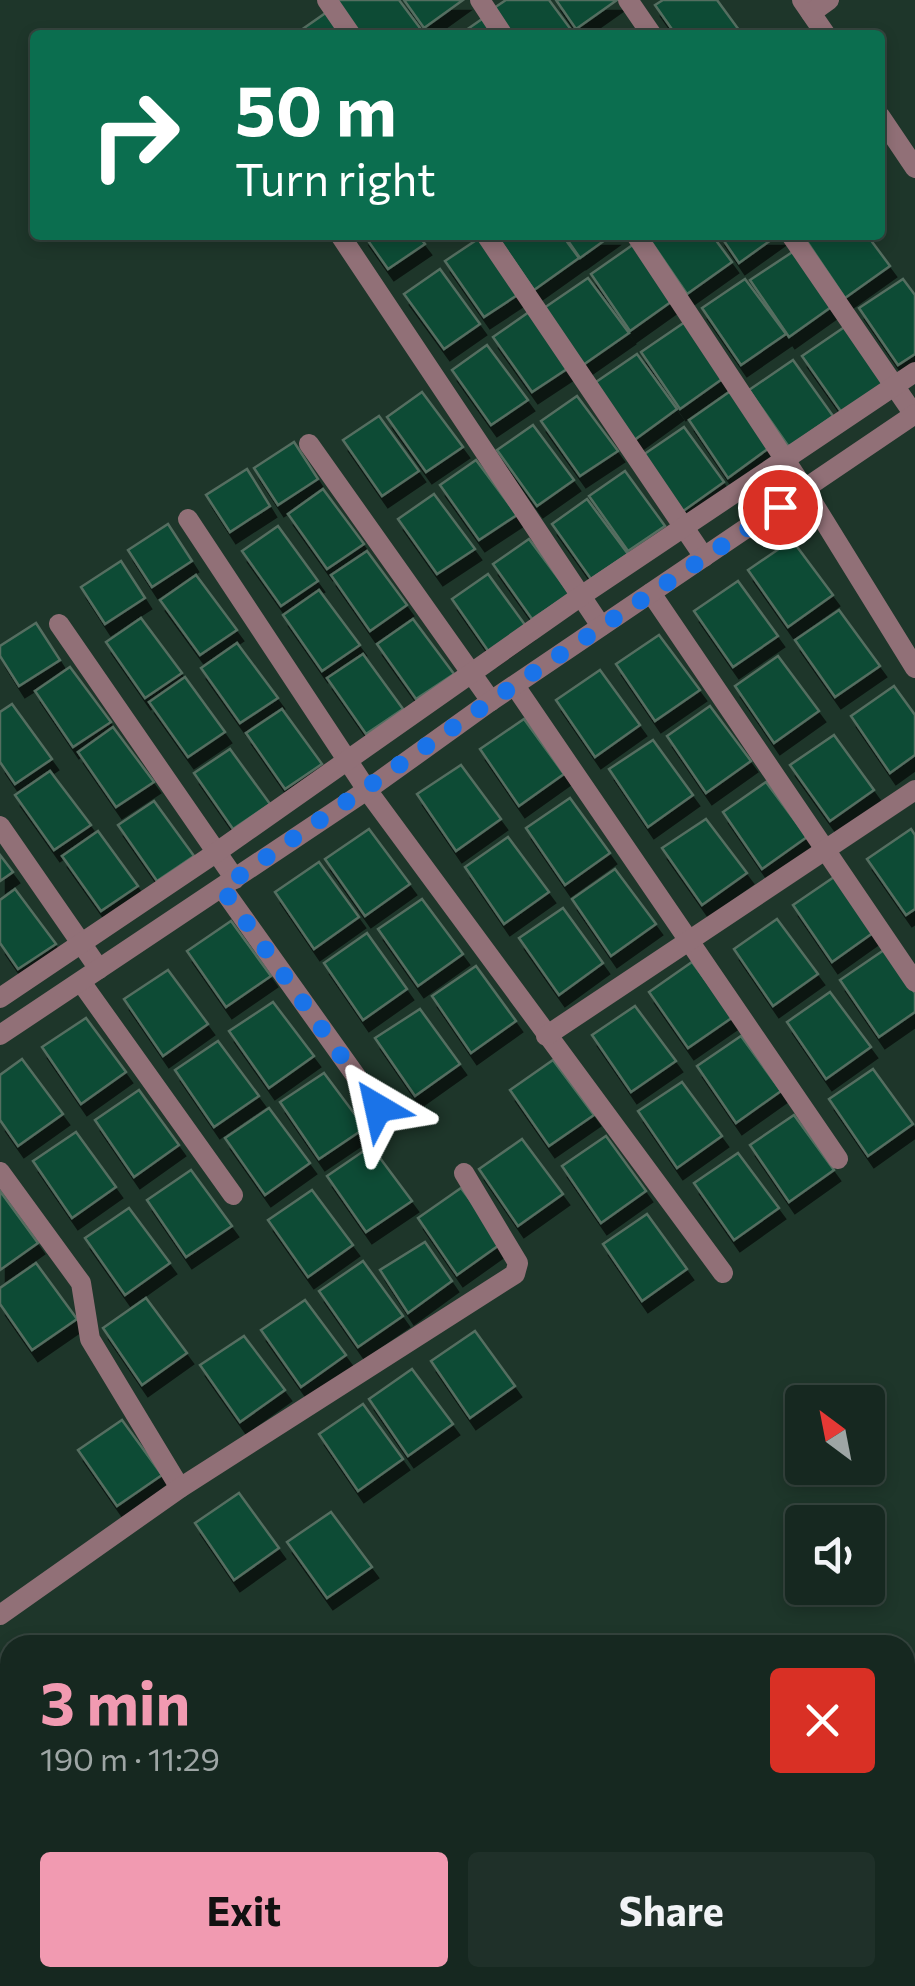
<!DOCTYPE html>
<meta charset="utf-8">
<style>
body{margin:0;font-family:Commissioner,sans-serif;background:#1f3029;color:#f1f3f6;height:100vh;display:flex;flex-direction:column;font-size:38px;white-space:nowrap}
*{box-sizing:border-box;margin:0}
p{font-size:32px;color:#9ea6a5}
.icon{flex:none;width:55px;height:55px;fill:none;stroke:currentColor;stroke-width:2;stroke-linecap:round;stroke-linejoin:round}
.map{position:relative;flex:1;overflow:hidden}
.panel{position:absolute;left:0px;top:1635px;width:915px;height:352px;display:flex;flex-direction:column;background:#162820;border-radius:30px 30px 0 0;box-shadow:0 5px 15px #0003,0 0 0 2px #35443e}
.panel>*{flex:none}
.banner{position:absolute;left:30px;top:30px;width:855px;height:210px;border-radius:10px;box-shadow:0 5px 15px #0003,0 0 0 2px #35443e;background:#0b6e4f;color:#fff;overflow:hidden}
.needle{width:65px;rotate:328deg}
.buttons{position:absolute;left:785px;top:1385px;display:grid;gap:20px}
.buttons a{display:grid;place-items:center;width:100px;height:100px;border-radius:10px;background:#162820;box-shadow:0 5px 15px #0003,0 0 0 2px #35443e;font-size:50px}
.pin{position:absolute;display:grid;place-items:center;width:85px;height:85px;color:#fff;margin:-42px;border:5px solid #fff;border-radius:50%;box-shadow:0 2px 10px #0007}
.me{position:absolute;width:110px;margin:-55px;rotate:324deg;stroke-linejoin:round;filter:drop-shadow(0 0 8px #0008)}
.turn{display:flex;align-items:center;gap:35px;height:210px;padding:0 40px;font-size:45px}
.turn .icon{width:130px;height:130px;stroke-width:2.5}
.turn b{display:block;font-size:70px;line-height:85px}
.round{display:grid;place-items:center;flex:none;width:105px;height:105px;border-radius:10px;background:#1f3029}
.head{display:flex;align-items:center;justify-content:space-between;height:170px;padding:0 40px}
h1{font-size:60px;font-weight:700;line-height:75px;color:#f19ab1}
.action{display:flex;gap:20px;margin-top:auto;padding:20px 40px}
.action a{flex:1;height:115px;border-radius:10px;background:#f19ab1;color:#111;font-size:40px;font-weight:700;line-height:115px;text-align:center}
.action a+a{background:#1f3029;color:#f1f3f6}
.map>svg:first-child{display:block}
</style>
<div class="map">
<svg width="915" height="1986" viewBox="0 0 915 1986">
<defs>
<filter id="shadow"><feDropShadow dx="6" dy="11" stdDeviation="0" flood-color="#0009"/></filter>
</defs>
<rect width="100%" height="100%" fill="#1e362a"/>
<g fill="#0b4c34" stroke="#556e61" stroke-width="2.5" filter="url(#shadow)">
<polygon points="340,0 399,0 420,28 410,35 357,35 335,3"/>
<polygon points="404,0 463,0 424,28"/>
<polygon points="506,0 549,0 575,35 508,35 491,10"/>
<polygon points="556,0 617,0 576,29"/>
<polygon points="663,0 717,0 739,30 733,35 676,35 655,5"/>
<polygon points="327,12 344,35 294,35"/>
<polygon points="485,17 499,35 459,35"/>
<polygon points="364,235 418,235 425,244 388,269"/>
<polygon points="496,235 562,235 579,258 534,290"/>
<polygon points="564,235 612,235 580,258"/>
<polygon points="651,235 712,235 732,262 687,294 648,237"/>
<polygon points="720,235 778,235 739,263"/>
<polygon points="814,235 867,235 890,266 845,298 806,240"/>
<polygon points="481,237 522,292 484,317 445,261"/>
<polygon points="634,244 675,299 630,331 591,274"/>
<polygon points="794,251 834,305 789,337 750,280"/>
<polygon points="440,269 480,324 444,349 404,294"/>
<polygon points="588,278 629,333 583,365 544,308"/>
<polygon points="745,279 786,334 741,365 702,308"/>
<polygon points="903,279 915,295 915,354 898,365 859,308"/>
<polygon points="529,312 570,367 532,392 493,337"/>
<polygon points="685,322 725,377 680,409 641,352"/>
<polygon points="846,326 886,381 842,413 802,356"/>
<polygon points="487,345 528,400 491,425 452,370"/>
<polygon points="637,354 677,409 633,441 593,384"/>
<polygon points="793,360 833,416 789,447 749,390"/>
<polygon points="732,390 773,445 728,478 689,420"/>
<polygon points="422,392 463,447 426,472 387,417"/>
<polygon points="577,396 618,451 580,476 541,421"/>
<polygon points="379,416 419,471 382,496 343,440"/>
<polygon points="533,425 574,480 537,506 497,450"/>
<polygon points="684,427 724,482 679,514 640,457"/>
<polygon points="294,442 318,479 278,505 254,468"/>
<polygon points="476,460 517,515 479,540 440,485"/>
<polygon points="247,469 270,506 230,532 206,495"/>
<polygon points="625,471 665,526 628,551 589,496"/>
<polygon points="323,489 364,544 327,569 288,514"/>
<polygon points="434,494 475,549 437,574 398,519"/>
<polygon points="587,499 628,554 591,579 552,524"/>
<polygon points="168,524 192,561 152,587 128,550"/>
<polygon points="278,526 318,581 281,606 242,551"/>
<polygon points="529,539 570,594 532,619 493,564"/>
<polygon points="792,540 833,595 788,627 748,570"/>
<polygon points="367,551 407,605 370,631 331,575"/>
<polygon points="121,561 145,598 105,624 81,587"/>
<polygon points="488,574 528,629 491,655 452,599"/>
<polygon points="196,575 237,630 200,655 160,600"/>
<polygon points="738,581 778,636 733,667 694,611"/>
<polygon points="319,590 360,645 322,671 283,615"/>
<polygon points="839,610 880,666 835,697 795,640"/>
<polygon points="141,618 182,673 145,698 106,642"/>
<polygon points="413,619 454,674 416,699 377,644"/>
<polygon points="36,623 60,660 19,686 0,656 0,646"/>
<polygon points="659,635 700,690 655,721 616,664"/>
<polygon points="237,643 278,698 240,723 201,668"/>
<polygon points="363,654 403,709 366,734 327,678"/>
<polygon points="778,656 819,711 774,743 735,686"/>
<polygon points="70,667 111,722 73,747 35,691"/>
<polygon points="600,670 640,725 595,757 556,700"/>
<polygon points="185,677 225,732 188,757 149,702"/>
<polygon points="894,686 915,715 915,755 890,773 851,716"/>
<polygon points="12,704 52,759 15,784 0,762 0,712"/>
<polygon points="710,706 751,761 706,793 667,736"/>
<polygon points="282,709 322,764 285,789 246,733"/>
<polygon points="524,719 564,774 519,806 480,749"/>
<polygon points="113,727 154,782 116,807 78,752"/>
<polygon points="834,735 874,790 830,821 790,765"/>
<polygon points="653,740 693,795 648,827 609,769"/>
<polygon points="230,749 270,804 233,829 194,773"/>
<polygon points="461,765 501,819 456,851 417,794"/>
<polygon points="50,771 91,825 54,850 15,795"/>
<polygon points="766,782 807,837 762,869 723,812"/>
<polygon points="570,798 610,853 565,885 526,828"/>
<polygon points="154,801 194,856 157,881 118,825"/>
<polygon points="706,819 747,873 702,905 662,848"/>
<polygon points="369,829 410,884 365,916 325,859"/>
<polygon points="911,829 915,835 915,909 906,915 867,859"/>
<polygon points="98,831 138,886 101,911 62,856"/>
<polygon points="508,837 549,892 504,924 465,867"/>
<polygon points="0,855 13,872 0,881"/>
<polygon points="319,862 359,917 314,949 275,892"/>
<polygon points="615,869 656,924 611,956 572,899"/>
<polygon points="837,875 877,930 832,962 793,905"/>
<polygon points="15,889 56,944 18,969 0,943 0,900"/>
<polygon points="422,899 463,954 418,986 378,929"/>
<polygon points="563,908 603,963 559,995 519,938"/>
<polygon points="777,919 818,974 773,1006 734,949"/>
<polygon points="231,921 271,976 226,1007 187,951"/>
<polygon points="367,933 407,989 363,1020 324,963"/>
<polygon points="884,950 915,993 915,1012 879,1037 840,980"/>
<polygon points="692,962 733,1017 688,1048 649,992"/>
<polygon points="476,966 516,1021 471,1053 432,996"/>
<polygon points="168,970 208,1024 163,1056 124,999"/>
<polygon points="830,992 871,1047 826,1079 787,1022"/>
<polygon points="273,1002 314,1056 269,1088 229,1031"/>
<polygon points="635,1006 676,1061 631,1092 592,1035"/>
<polygon points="420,1009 460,1064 415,1096 375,1038"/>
<polygon points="86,1018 126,1072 81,1104 42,1047"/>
<polygon points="741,1036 781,1091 736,1123 697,1066"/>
<polygon points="218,1041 259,1096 214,1127 175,1070"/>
<polygon points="22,1059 63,1114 18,1146 0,1120 0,1075"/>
<polygon points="553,1060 594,1115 549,1146 510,1090"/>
<polygon points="873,1069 913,1124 868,1156 829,1099"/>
<polygon points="324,1073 365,1128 319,1159 280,1102"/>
<polygon points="682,1082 722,1136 677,1168 638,1111"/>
<polygon points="139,1090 179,1145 134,1177 95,1120"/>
<polygon points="269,1108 310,1163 265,1195 225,1138"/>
<polygon points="794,1115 834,1170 789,1202 750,1145"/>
<polygon points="76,1132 116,1187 72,1218 33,1161"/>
<polygon points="606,1136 646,1191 601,1223 562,1166"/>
<polygon points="522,1139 563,1194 518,1226 479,1169"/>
<polygon points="371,1146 412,1201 366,1232 327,1176"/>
<polygon points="738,1153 779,1208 734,1240 694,1183"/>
<polygon points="191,1170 232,1226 186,1257 147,1200"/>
<polygon points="461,1188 502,1243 457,1275 418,1218"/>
<polygon points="312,1190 353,1245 308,1277 268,1220"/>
<polygon points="0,1191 38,1243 0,1270"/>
<polygon points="129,1208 170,1263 125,1295 85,1238"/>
<polygon points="647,1214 687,1269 642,1301 603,1244"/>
<polygon points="425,1242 452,1281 408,1313 380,1270"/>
<polygon points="363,1261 403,1316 358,1347 319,1291"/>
<polygon points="36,1263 77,1319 32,1350 0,1304 0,1288"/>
<polygon points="146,1298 187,1353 142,1385 103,1328"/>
<polygon points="305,1300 346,1355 301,1387 261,1330"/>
<polygon points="475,1331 515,1386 470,1418 431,1361"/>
<polygon points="244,1336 285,1390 240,1422 200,1365"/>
<polygon points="412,1369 453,1424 408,1456 369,1399"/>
<polygon points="363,1404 403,1459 358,1491 319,1434"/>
<polygon points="122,1420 162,1475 117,1506 78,1450"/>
<polygon points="239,1493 279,1548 234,1580 195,1523"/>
<polygon points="331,1512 372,1567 327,1598 287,1542"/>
</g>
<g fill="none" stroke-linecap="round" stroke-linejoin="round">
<g stroke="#917077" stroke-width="14">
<polyline points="502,1978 508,1986"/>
<polyline points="898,1978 915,1983"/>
<polyline points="219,1986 231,1978"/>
<polyline points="670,1986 686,1978"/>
</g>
<g stroke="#917077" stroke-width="20">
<polyline points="327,0 351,35"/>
<polyline points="480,0 503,35"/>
<polyline points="628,0 652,35"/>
<polyline points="802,0 826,35"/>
<polyline points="811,13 829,0"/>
<polyline points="880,116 915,168"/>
<polyline points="340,235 601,626"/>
<polyline points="486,235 704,557"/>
<polyline points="636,235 805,490 915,668"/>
<polyline points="791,235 915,416"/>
<polyline points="309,444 491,701"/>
<polyline points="188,519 367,790 723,1273"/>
<polyline points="651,593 915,982"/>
<polyline points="59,624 235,879"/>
<polyline points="515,686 838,1159"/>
<polyline points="0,826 99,969"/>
<polyline points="222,888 378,1107"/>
<polyline points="81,982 233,1195"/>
<polyline points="0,998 217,852 581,596 915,372"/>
<polyline points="0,1035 367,790 491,701 915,414"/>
<polyline points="546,1036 915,790"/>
<polyline points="0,1172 81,1283 90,1339 180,1488"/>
<polyline points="0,1615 180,1488 515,1274 518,1263 464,1173"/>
</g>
</g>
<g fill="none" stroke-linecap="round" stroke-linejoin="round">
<polyline stroke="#1a73e8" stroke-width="18" stroke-dasharray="0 32.4" points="378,1108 222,888 491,701 780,507"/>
</g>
</svg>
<div class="buttons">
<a><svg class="needle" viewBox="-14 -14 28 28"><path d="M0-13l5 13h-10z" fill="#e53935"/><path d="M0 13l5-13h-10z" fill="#9ea6a5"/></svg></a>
<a><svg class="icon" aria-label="sound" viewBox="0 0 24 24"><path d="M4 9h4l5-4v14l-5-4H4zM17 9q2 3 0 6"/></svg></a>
</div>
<div class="pin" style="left:780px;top:507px;background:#d93025"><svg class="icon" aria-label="arrive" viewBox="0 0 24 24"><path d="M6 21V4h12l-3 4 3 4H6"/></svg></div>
<svg class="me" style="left:378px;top:1108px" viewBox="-20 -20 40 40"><path d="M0-17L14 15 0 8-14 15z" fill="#1a73e8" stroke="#fff" stroke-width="4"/></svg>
<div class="banner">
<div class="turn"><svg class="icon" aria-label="right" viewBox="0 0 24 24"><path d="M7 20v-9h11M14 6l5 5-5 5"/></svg><div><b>50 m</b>Turn right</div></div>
</div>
<section class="panel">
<div class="head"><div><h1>3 min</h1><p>190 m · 11:29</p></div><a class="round" style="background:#d93025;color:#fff"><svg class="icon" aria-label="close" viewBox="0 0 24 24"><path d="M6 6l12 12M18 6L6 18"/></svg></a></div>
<div class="action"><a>Exit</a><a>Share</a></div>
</section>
</div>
